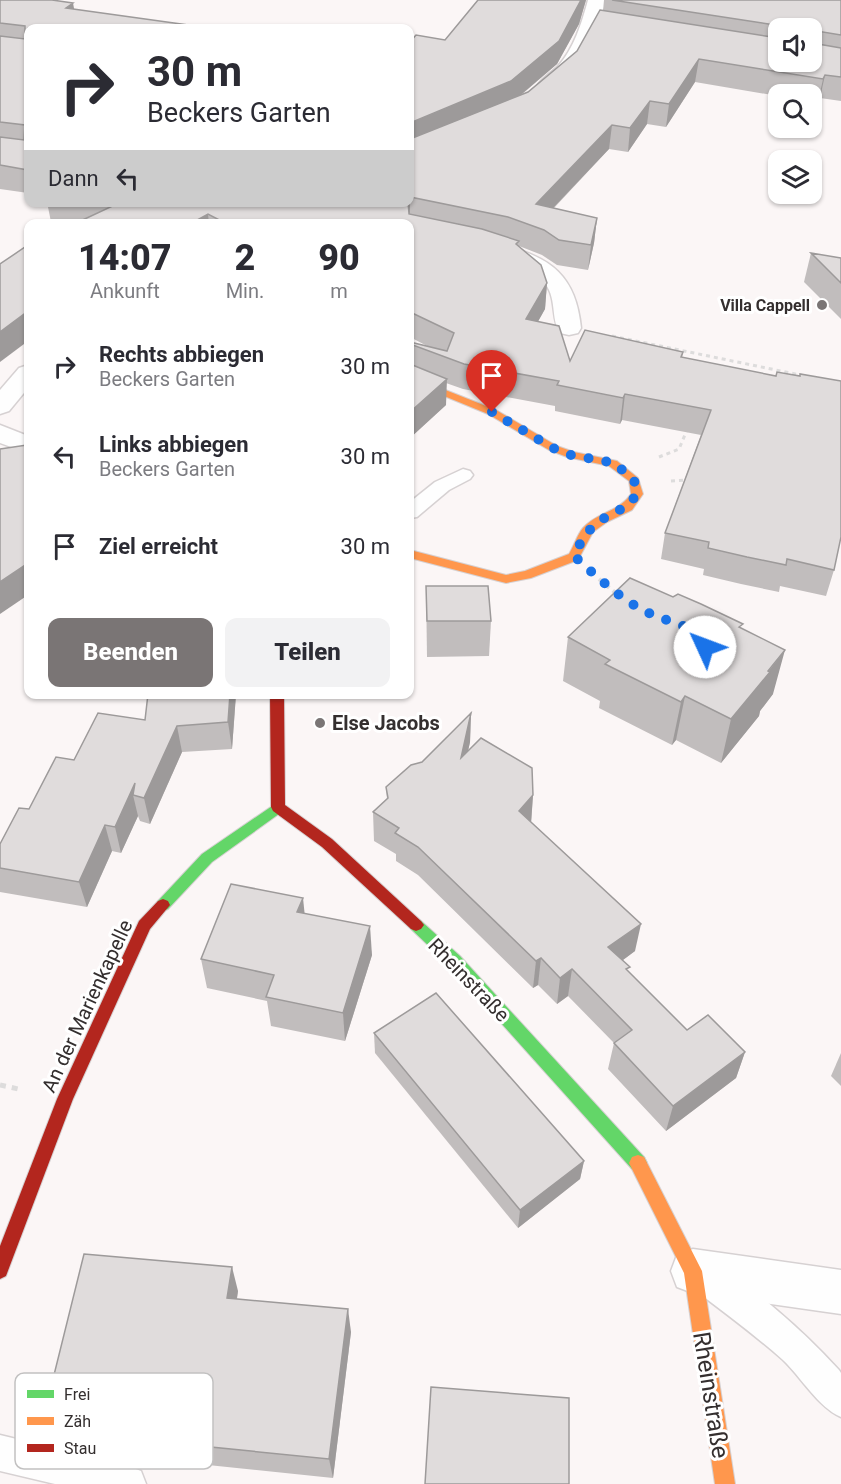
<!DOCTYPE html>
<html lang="de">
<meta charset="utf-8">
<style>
body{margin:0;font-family:Roboto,sans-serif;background:#f2f2f3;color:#2b2b33;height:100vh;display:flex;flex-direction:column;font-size:22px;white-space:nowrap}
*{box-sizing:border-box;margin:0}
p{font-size:20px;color:#7c7c81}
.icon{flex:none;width:33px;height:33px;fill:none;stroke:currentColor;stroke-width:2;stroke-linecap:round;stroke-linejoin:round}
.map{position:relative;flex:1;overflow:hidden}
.drawer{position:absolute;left:24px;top:219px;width:390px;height:480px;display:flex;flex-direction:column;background:#fff;border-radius:12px;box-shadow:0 2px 4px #0004}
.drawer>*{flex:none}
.top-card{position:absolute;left:24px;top:24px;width:390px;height:183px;border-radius:12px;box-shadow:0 2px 4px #0004;background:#fff;color:#2b2b33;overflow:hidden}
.tools{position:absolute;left:768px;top:18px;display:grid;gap:12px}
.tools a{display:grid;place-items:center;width:54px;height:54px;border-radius:12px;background:#fff;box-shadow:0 2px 4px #0004;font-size:30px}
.pin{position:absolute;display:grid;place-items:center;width:51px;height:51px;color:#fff;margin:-62px -26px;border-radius:50% 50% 50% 0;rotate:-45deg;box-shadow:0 0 6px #0007}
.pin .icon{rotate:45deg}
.me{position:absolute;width:66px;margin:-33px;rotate:313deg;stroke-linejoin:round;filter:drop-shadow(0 0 4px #0008)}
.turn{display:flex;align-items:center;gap:21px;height:126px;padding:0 24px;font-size:27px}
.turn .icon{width:78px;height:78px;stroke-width:2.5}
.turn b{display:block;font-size:42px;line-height:51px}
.then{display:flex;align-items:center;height:57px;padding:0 24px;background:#0003;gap:12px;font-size:22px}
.eta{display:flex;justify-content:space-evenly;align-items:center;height:102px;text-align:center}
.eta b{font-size:36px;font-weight:800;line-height:42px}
.primary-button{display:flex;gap:12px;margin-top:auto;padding:12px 24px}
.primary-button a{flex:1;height:69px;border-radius:12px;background:#7a7575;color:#fff;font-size:24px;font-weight:800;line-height:69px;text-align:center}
.primary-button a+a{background:#f2f2f3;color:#2b2b33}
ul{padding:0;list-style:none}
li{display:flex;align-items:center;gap:18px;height:90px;padding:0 24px}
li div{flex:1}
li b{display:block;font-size:22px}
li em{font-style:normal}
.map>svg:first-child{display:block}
</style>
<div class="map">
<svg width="841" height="1484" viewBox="0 0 841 1484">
<rect width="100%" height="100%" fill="#fbf6f6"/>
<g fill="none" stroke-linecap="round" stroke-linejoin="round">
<g stroke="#d6d1d2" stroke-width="3">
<g id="lane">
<polygon points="463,469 470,471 473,475 470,479 449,490 417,517 410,518 410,502 435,482"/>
<path d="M707 1264C750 1281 808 1336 839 1370L841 1373V1417C819 1408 801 1377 783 1360 755 1335 725 1313 696 1291L691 1280 696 1269Z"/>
<polygon points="0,1435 128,1466 141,1471 146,1484 55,1484 0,1471"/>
</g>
</g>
<g stroke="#d6d1d2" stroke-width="3">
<g id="street">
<path d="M588 0H606L599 25 576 68 553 90H539L537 86C542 78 551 73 558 66 574 49 582 22 588 0Z"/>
<path d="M502 245C551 257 576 276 581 328L578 333 569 335 560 333C550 318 558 297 543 281 529 267 498 262 491 252L494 247Z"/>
<polygon points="28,365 28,388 9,411 0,414 0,390 19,368"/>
<polygon points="0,425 28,436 28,453 0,443"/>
<polygon points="693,1249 841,1270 841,1314 693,1293 677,1287 671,1271 677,1255"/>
</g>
</g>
<g stroke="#d6d1d2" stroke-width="2">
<g id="fast">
<polygon points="278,802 283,803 285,807 283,811 212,862 168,909 163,911 158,909 156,905 158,901 202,854"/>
<polygon points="416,919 421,921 460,956 644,1157 647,1163 644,1169 638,1171 632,1169 450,966 411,929 408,925 411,921"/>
</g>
</g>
<g stroke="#d6d1d2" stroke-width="2">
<g id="slow">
<path d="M410 376 496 410 557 446 574 452 617 461 638 478 643 494 632 510 607 522 593 532 578 560 531 578 506 583 410 558V550L506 575 525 571 569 554C574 546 577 535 583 528 597 512 619 512 631 494L629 481 609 466 567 457 549 450 488 414 410 382Z"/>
<polygon points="638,1155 644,1157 702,1271 735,1484 715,1484 684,1273 629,1163 632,1157"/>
</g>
</g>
<g stroke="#d6d1d2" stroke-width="2">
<g id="jam">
<polygon points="270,694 284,694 285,805 332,839 421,921 424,925 421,929 416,931 411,929 322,847 273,811 271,807"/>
<polygon points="163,899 168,901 170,905 150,929 73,1099 6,1276 0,1279 0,1246 57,1099 139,921 158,901"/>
</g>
</g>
<g stroke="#dddcdc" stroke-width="3" stroke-dasharray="4 4" stroke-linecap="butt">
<polyline points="612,336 805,376"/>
<polyline points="659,457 679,449 687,430"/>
<polyline points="671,481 688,480"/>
</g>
<polyline stroke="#dddcdc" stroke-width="4" stroke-dasharray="4.5 4.5" stroke-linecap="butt" points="599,579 618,595"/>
<polyline stroke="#dddcdc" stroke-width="5" stroke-dasharray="6 6" stroke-linecap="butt" points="0,1085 23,1090"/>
<use href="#lane" fill="#fefefe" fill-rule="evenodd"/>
<use href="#street" fill="#fefefe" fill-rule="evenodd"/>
<use href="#fast" fill="#63d668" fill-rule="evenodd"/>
<use href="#slow" fill="#ff974d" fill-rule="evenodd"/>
<use href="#jam" fill="#b3261e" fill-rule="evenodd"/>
</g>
<g fill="#c1bdbd" fill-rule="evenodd">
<polygon points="0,0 28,28 28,193 0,189"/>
<path d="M478 0H586L579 24 557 64 520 96 528 92 577 51 603 11 604 0H841V101L820 98 818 102 812 101V94H778V96L695 82 666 127 647 124 628 152 609 149 554 208 597 218 594 243 588 270 557 265 542 255 519 246 547 283 545 309 538 321 570 361 683 352 682 358 834 570 826 596 780 586 779 592 741 584 703 575 704 569 661 559 665 533 701 435 622 420 620 424 555 411V406L463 389 446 383V405L410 438V342L429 347 410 337V224H71L51 222 47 202H410V42L445 40ZM778 28H812L778 62Z"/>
<polygon points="811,253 841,258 841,319 804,282"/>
<polygon points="426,586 491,621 489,656 427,657"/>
<polygon points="742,629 773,694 760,711 759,716 721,763 676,740 672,745 599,708 600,701 563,681 568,637"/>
<polygon points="148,694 236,694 232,749 182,752 150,824 140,821 138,816 121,853 112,851 87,907 0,892 0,844 29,809 74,760 145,720"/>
<polygon points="471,713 470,742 468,751 533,795 531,822 635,951 623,960 628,972 687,1030 745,1052 736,1078 666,1131 608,1069 614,1043 568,996 557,1004 538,985 533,988 418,875 396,861 396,854 374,841 373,812 387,799 386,787 422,762"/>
<polygon points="304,913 372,955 345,1041 271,1026 267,1001 207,988 201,959"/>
<polygon points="374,1033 584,1161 580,1179 518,1228 375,1053"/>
<polygon points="841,1053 841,1086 831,1076"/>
<polygon points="238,1291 237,1299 351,1332 333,1478 208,1465 201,1446 204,1426 62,1412 50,1391"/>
</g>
<g fill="#9d9a9a">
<polygon points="581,0 586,0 579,24 557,64 510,104 410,147 410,123"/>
<polygon points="73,3 77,25 66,8"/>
<polygon points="817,31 812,54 812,56 812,39"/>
<polygon points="699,59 695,82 666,127 669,104"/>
<polygon points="825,75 820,98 818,102 823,79"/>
<polygon points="650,101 647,124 628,152 630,128"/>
<polygon points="612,125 609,149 535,227 536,204"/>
<polygon points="410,197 410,222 408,202 410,202"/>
<polygon points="208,214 209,224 190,224"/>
<polygon points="597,218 594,243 588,270 591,245"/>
<polygon points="547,283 545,309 525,345 526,319"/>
<polygon points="28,311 28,341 0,362 0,332"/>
<polygon points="447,379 446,405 410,438 410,412"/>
<polygon points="625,394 622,420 620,424 623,398"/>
<polygon points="28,563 28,595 0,614 0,582"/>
<polygon points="785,650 773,694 760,711 759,716 721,763 731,719"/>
<polygon points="230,694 236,694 232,749 228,722"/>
<polygon points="685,696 676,740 672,745 681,702"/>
<polygon points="471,713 470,742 460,787 461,758"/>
<polygon points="177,726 182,752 150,824 144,798"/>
<polygon points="135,783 133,795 138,816 121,853 115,827"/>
<polygon points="533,795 531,824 519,811"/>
<polygon points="105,825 112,851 87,907 79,882"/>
<polygon points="303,898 306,927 297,912"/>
<polygon points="641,924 635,951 604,974 608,947"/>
<polygon points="370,926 372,955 345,1041 343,1013"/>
<polygon points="541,958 538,985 533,988 536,961"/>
<polygon points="572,969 568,996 557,1004 560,978"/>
<polygon points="745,1052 736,1078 666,1131 673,1106"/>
<polygon points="584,1161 580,1179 518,1228 520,1210"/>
<polygon points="232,1267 238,1291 233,1321 227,1298"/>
<polygon points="348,1309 351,1332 333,1478 329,1459"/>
</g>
<g fill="#e0dcdc" stroke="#9d9a9a" stroke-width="1.5">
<polygon points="0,0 52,0 73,3 66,8 210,28 28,28 28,170 0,165 0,137 24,140 25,125 0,122 0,36 25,39 25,26 0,23"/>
<polygon points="478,0 581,0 559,41 511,81 410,123 410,42 416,35 445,40"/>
<polygon points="612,0 841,0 841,35 817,31 814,38 812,39 812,28 783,28 782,26"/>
<polygon points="600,10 778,38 778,62 812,62 812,43 841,48 841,77 825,75 823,79 699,59 669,104 650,101 630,128 612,125 536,204 597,218 591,245 559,240 544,230 508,217 410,197 410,198 410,139 528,92 577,51"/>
<polygon points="103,202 408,202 409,214 482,229 519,241 516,244 541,265 547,283 526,319 559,326 570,361 585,330 683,352 681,357 776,376 777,372 800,376 800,374 841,381 841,537 834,570 787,559 786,565 747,557 708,548 709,542 665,533 711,410 625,394 623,398 557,385 559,381 464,364 410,344 410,342 447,351 454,333 410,312 410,224 227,224 208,214 190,224 74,224 117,204"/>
<polygon points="28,245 28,311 0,332 0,264"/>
<polygon points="811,253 841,258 841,283"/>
<polygon points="410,364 447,379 410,412"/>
<polygon points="27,445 28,445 28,563 0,582 0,449"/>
<polygon points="630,578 673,597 678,594 701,604 743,624 739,627 785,650 768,671 770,672 731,719 685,696 681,702 605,664 610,660 568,637"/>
<polygon points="426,586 488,586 491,621 427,621"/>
<polygon points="148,694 230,694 228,722 177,726 144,798 133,795 135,783 115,827 105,825 79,882 0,868 0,844 19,808 29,809 56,757 74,760 98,713 145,720"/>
<polygon points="471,713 461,758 481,738 532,768 533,795 519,811 641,924 608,947 630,967 626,969 687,1030 708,1015 745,1052 673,1106 614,1043 632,1030 572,969 560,978 541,958 536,961 418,847 395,833 399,828 373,812 388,798 386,787 411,765 422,762"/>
<polygon points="231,884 303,898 297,912 370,926 343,1013 266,997 274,975 201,959"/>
<polygon points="436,993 584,1161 520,1210 374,1033"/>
<polygon points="84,1254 232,1267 227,1298 348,1309 329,1459 201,1446 207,1407 50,1391"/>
<polygon points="431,1387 569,1398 569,1484 425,1484"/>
</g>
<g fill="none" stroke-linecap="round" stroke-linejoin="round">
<path stroke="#1a73e8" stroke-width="10" stroke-dasharray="0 18" d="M492 412 553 448 571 455 614 463 634 480 637 494C624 512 619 508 603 519 588 528 581 541 574 556 600 579 623 603 656 616 672 623 700 627 705 647"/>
</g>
<g fill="#7a7575" stroke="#fff" stroke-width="2">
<circle cx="822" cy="305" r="6"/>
<circle cx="320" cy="723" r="6"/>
</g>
<g text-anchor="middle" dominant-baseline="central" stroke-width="6" stroke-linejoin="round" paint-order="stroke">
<g font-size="16" font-weight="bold" fill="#342f2f" stroke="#fff" text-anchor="end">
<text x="810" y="305">Villa Cappell</text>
</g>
<g font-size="20" font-weight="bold" fill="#342f2f" stroke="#fff" text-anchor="start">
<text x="332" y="723">Else Jacobs</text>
</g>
<g font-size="20" fill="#342f2f" stroke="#fff">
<text transform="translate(469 980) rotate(46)">Rheinstraße</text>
<text transform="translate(87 1006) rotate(-65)">An der Marienkapelle</text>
</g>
<g font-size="24" fill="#342f2f" stroke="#fff">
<text transform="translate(711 1395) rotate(81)">Rheinstraße</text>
</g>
</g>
<rect x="15" y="1373" width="198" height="96" rx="9" fill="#fff" stroke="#c2c1c1" stroke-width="1.5"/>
<rect x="27" y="1390" width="27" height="8" fill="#63d668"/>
<rect x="27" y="1417" width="27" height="8" fill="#ff974d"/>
<rect x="27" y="1444" width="27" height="8" fill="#b3261e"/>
<g font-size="16" fill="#342f2f">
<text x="64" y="1400">Frei</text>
<text x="64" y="1427">Zäh</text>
<text x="64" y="1454">Stau</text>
</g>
</svg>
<div class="tools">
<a><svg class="icon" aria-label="sound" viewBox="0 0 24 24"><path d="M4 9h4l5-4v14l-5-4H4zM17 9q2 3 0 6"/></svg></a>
<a><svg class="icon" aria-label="search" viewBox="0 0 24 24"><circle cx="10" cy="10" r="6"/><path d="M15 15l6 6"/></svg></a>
<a><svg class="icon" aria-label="layers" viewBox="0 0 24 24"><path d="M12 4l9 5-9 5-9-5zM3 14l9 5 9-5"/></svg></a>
</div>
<div class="pin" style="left:492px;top:412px;background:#d93025"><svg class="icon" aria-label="arrive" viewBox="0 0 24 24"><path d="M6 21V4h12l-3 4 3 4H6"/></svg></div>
<svg class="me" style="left:705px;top:647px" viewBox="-20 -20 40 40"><circle r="19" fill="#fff"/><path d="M0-13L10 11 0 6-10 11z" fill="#1a73e8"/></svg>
<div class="top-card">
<div class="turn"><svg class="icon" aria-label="right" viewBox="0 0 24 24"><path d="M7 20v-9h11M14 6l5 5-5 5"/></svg><div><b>30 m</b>Beckers Garten</div></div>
<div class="then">Dann<svg class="icon" aria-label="left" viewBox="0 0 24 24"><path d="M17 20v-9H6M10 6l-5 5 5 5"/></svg></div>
</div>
<section class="drawer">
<div class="eta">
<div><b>14:07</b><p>Ankunft</p></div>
<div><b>2</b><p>Min.</p></div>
<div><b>90</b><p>m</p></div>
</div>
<ul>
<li><svg class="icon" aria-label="right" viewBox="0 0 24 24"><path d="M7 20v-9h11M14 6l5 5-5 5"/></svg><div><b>Rechts abbiegen</b><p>Beckers Garten</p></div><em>30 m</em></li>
<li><svg class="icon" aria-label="left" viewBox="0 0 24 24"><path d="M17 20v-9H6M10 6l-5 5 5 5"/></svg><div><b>Links abbiegen</b><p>Beckers Garten</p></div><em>30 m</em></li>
<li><svg class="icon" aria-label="arrive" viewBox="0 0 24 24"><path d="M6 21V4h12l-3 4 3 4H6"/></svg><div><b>Ziel erreicht</b></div><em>30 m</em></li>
</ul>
<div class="primary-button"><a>Beenden</a><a>Teilen</a></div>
</section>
</div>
